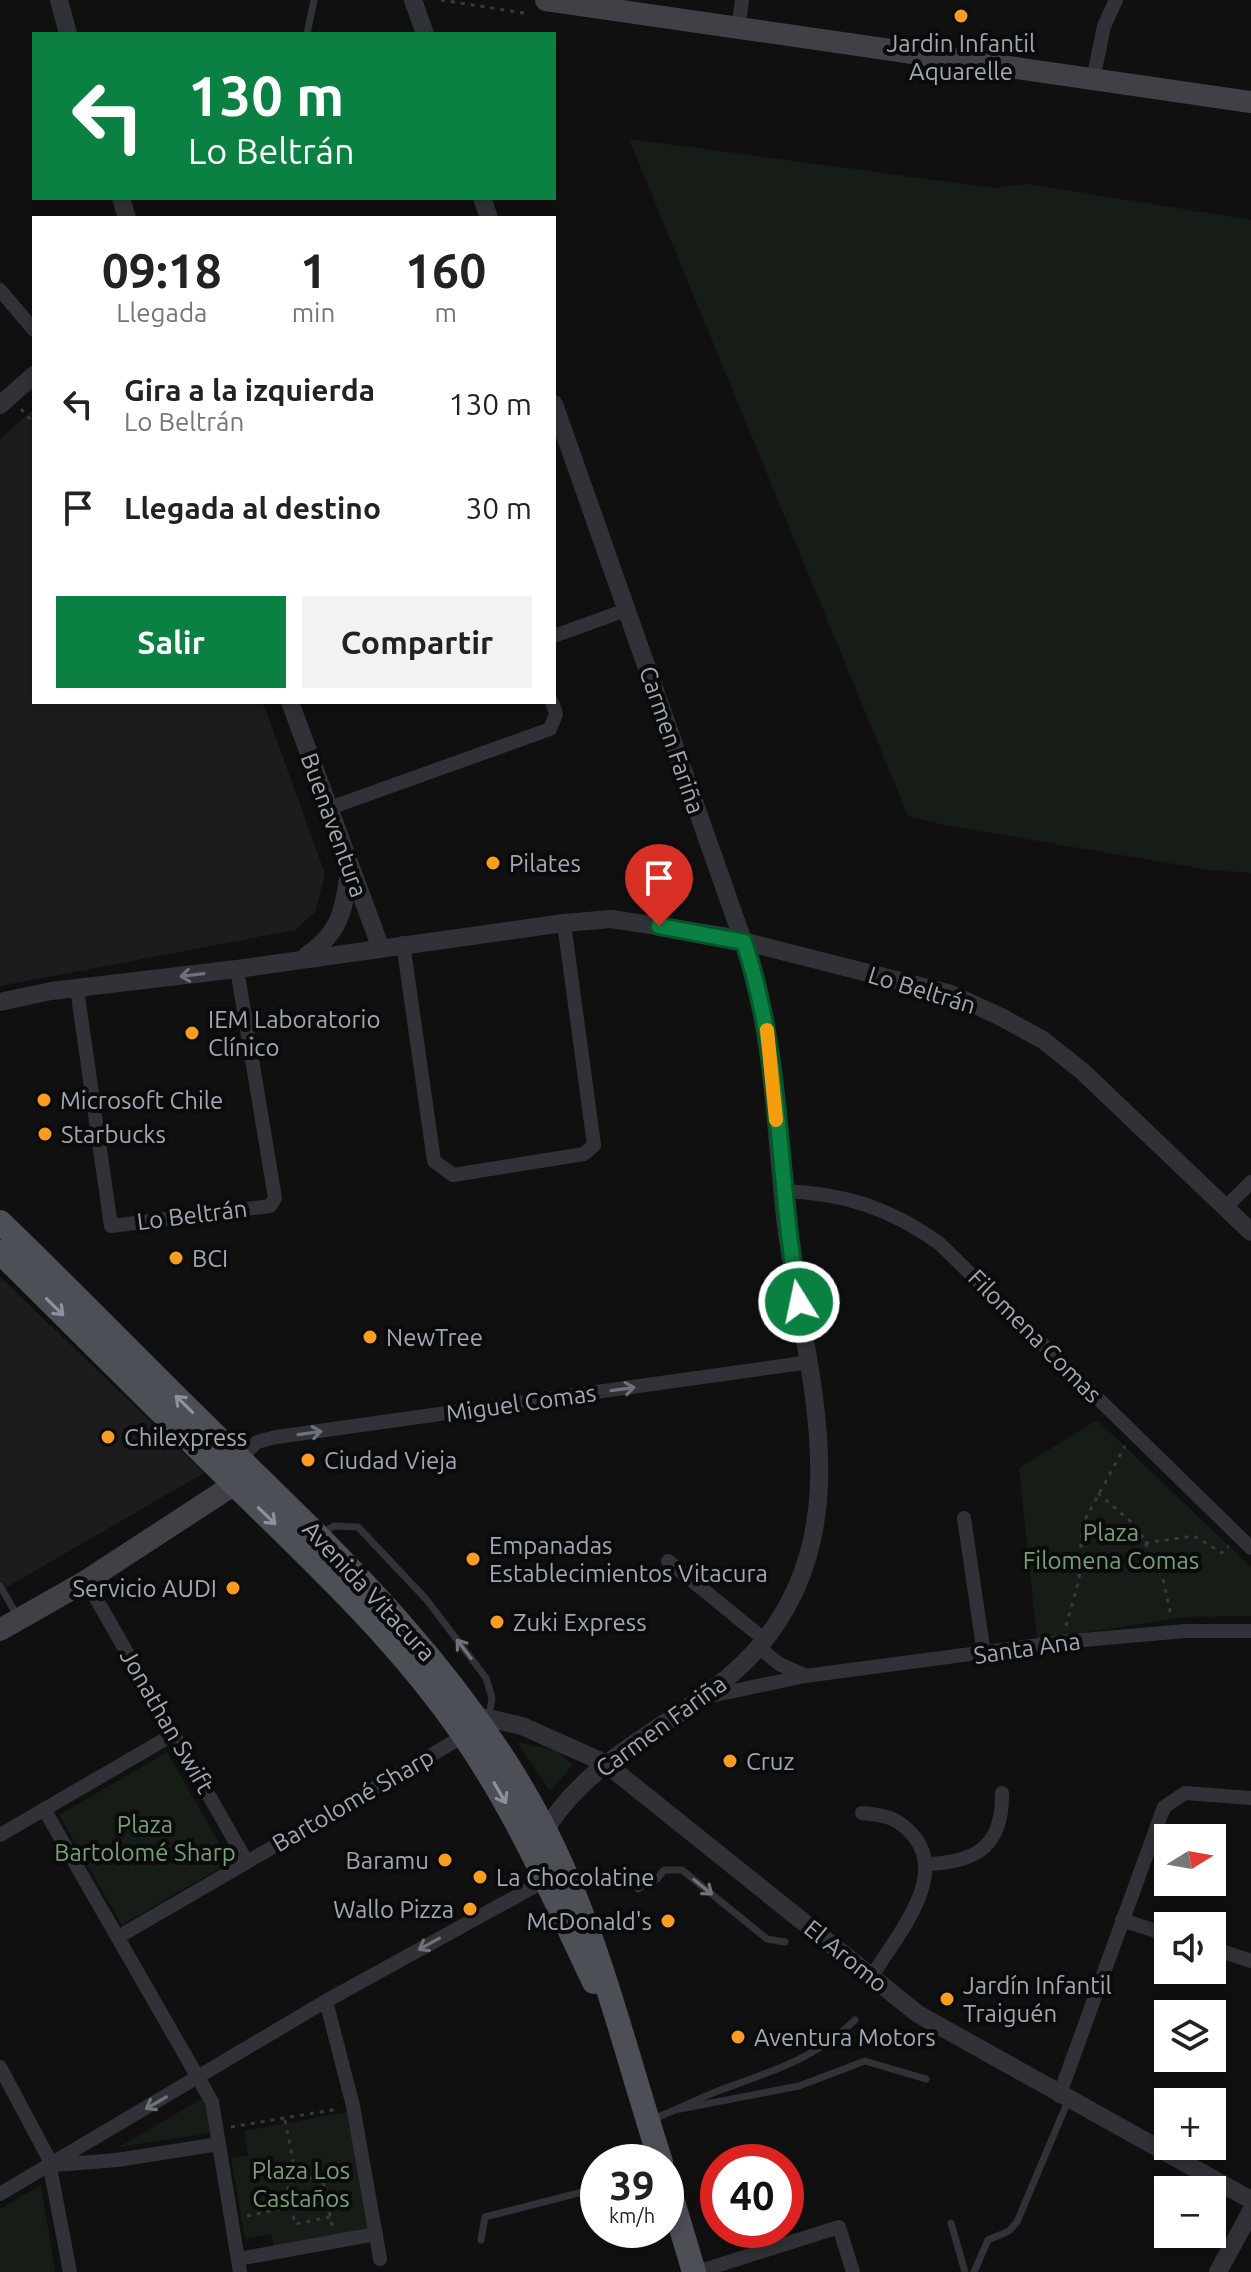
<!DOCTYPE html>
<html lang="es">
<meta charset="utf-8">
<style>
body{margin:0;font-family:Ubuntu,sans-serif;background:#f2f2f2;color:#222;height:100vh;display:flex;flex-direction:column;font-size:30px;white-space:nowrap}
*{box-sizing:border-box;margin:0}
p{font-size:26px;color:#767676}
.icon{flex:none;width:44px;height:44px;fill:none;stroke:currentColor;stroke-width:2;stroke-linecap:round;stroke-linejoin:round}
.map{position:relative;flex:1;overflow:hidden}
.details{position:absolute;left:32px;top:216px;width:524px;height:488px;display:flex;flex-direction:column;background:#fff;border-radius:0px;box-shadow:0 4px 12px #0003}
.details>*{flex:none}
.guide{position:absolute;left:32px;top:32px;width:524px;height:168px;border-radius:0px;box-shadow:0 4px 12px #0003;background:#0b8043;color:#fff;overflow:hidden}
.needle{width:52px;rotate:79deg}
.tools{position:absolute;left:1154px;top:1824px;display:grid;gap:16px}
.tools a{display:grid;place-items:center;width:72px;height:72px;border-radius:0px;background:#fff;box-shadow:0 4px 12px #0003;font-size:40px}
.speed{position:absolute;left:580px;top:2144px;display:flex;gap:16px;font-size:40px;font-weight:700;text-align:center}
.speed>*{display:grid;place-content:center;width:104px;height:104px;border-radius:50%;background:#fff;box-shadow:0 4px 12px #0003;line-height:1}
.speed small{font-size:20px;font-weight:400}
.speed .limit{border:12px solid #d22;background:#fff;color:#111}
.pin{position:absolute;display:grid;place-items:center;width:68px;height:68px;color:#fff;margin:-82px -34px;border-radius:50% 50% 50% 0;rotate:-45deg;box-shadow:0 0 8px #0007}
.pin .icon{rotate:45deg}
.me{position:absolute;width:88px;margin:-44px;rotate:350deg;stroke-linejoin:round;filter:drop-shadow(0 0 6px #0008)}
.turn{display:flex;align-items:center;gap:28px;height:168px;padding:0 24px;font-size:36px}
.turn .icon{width:104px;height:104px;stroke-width:2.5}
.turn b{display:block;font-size:56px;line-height:68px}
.eta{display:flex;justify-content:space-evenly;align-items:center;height:136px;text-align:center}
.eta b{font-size:48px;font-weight:700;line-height:56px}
.action{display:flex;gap:16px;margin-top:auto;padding:16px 24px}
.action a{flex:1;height:92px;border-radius:0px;background:#0b8043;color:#fff;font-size:32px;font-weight:700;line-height:92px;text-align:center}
.action a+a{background:#f2f2f2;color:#222}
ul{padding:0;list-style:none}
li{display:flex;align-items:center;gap:24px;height:104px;padding:0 24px}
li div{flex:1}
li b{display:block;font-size:30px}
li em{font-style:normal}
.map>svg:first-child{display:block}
</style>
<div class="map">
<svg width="1251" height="2272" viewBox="0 0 1251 2272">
<rect width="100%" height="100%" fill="#101011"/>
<g fill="#1c1c1e">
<polygon points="34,409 34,702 263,702 325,874 315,912 295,930 0,986 0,439"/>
<polygon points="0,1277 204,1473 0,1591"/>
</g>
<g fill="#161c16">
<polygon points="629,139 994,188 1028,184 1251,220 1251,873 1211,870 949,826 908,816"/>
<polygon points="1097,1420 1251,1567 1251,1616 1187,1617 1037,1640 1019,1468"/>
<polygon points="517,1742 557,1751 573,1765 550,1791"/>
<polygon points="167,1752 230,1862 122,1925 59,1815"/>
<polygon points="205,2097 210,2133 119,2147"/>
<polygon points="347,2112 369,2231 274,2248 271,2234 245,2239 231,2158 248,2155 244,2131"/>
<polygon points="41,2185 55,2272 0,2272 0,2209"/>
</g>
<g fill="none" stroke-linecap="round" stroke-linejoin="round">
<g stroke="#37393e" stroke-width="3" stroke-dasharray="4 6" stroke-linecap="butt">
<polyline points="441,0 530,14"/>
<polyline points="21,409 34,424"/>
<polyline points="1098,1493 1138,1528 1163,1579 1171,1616"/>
<polyline points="1145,1543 1194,1536 1222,1553 1229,1546"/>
<polyline points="1066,1626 1079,1580 1082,1525 1125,1446"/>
<polyline points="285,2120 297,2181"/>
<polyline points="231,2127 338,2109"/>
<polyline points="322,2176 350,2171"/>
<polyline points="247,2216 290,2207"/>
<polyline points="330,2217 295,2224 287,2183 322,2176 332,2226"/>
</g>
<g stroke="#313237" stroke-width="7">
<polyline points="307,34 314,0"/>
<polyline points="322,1533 334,1526 358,1527 426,1599 486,1678 492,1698 489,1716"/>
<polyline points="0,1586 18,1617"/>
<polyline points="638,1889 657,1879 664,1870 682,1870 767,1939 785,1942"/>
<polyline points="680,2109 799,2086 865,2061 926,2079"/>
<path d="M653 2119C677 2110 699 2098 723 2089 773 2071 816 2058 855 2020"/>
<polyline points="951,2223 965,2272"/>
<polyline points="481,2240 485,2217 598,2188"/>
<polyline points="974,2272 988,2240 1009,2231 1017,2222 1068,2101"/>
</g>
<g stroke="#313237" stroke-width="14">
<polyline points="738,30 742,0"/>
<polyline points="1093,80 1104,26 1116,0"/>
<polyline points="0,290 34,330"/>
<polyline points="554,636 626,610"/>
<polyline points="327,809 550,729 556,714 552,702"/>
<polyline points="403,943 434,1161 453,1175 584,1154 594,1145 564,923"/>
<polyline points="77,989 111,1226 270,1206 275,1198 237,969"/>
<path d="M783 1191C843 1193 891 1208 940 1244L1251 1548"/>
<polyline points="1226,1207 1251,1182"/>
<polyline points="240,1458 257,1442 276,1437 810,1362"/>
<polyline points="964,1518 984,1654"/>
<polyline points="668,1561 765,1640"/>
<polyline points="86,1581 247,1862"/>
<polyline points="759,1647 779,1664 804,1675"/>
<polyline points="706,1697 805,1676 1061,1642 1185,1631 1251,1631"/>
<polyline points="44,1809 212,2102 240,2272"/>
<path d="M862 1813C884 1815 897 1817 912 1834 951 1877 894 1938 871 1978"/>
<polyline points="0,1835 174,1734"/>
<path d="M928 1864C978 1862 1003 1845 1002 1793"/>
<polyline points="1122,1920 1168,1935"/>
<polyline points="118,1937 464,1736"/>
<polyline points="1212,1948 1251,1961"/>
<polyline points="326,2001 353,2106 380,2259"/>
<polyline points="0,2067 48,2157 70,2272"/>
<polyline points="1059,2096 1164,1807 1185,1793 1251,1798"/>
<polyline points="55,2165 117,2160 219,2144"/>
<polyline points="0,2194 326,2001 546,1880"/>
<polyline points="238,2259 376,2234"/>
<polyline points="697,2272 839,2227 853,2272"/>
</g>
<g stroke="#313237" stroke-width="18">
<polyline points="59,0 68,34"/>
<polyline points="413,0 425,34"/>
<polyline points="121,198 127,218"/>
<polyline points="482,198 489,218"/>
<polyline points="0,405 34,375"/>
<polyline points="290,702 380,946"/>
<path d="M307 955C340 933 344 910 349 872"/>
<polyline points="0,1002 51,991 237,969 564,923 611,919 723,936 951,994 1001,1017 1043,1040 1082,1071 1251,1232"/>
<polyline points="468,1717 488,1718 522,1726 605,1763 918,2014 1251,2200"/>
<path d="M541 1838C589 1749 693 1722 757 1649 867 1524 801 1360 785 1218 776 1133 773 1049 752 966L554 404"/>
<polyline points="1218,2272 1251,2211"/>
</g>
<g stroke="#3f4147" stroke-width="22">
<polyline points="546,0 1251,102"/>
<polyline points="0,1630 86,1581 247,1476"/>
</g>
<g stroke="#4d4f56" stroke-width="24">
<path d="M0 1222C74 1293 145 1367 219 1439 342 1558 463 1673 543 1826 598 1932 624 2049 661 2162"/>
<path d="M0 1252C78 1329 154 1406 232 1482 314 1562 399 1641 464 1736 517 1813 554 1898 594 1982"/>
<polyline points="666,2178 694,2272"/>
</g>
</g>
<defs><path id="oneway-shaft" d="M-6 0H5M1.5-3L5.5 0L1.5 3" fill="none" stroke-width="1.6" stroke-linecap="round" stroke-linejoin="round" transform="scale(2)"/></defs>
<g stroke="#6e737b">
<use href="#oneway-shaft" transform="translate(192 975) rotate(173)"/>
<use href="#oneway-shaft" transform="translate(623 1389) rotate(-8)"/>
<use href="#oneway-shaft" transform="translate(310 1433) rotate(-8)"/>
<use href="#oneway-shaft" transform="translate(464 1649) rotate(-127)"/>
<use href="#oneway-shaft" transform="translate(703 1887) rotate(39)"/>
<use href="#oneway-shaft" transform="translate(429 1944) rotate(151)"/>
<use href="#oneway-shaft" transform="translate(156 2103) rotate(150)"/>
</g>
<g stroke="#8b929c">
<use href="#oneway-shaft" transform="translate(55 1307) rotate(45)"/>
<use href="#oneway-shaft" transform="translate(184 1404) rotate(-135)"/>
<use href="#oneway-shaft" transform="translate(267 1516) rotate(44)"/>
<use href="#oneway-shaft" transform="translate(500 1793) rotate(60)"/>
</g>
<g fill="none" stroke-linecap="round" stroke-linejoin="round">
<g stroke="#07532c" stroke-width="20">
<path id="route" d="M659 926 744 942C783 1058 777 1183 799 1302"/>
</g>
<use href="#route" stroke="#0b8043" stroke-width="14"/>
<polyline stroke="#f59e0b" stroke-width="14" points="767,1030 776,1120"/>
</g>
<g fill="#fa9c1f" stroke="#0b0b0c" stroke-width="3">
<circle cx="961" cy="16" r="8"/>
<circle cx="493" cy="863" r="8"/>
<circle cx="192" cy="1033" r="8"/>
<circle cx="44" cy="1100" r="8"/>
<circle cx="45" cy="1134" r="8"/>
<circle cx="176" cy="1258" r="8"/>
<circle cx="370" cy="1337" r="8"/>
<circle cx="108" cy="1437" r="8"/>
<circle cx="308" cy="1460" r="8"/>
<circle cx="473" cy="1559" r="8"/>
<circle cx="233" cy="1588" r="8"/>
<circle cx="497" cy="1622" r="8"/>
<circle cx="730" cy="1761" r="8"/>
<circle cx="445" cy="1860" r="8"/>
<circle cx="480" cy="1877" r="8"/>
<circle cx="470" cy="1909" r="8"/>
<circle cx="668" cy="1921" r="8"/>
<circle cx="947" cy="1999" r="8"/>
<circle cx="738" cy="2037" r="8"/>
</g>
<g text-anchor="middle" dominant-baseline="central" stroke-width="8" stroke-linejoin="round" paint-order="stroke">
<g font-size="24" fill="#a0a8b3" stroke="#0b0b0c" text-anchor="start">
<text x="961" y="43" text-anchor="middle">Jardin Infantil<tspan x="961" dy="28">Aquarelle</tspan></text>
<text x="509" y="863">Pilates</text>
<text x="208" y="1019">IEM Laboratorio<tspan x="208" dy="28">Clínico</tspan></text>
<text x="60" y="1100">Microsoft Chile</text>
<text x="61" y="1134">Starbucks</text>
<text x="192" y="1258">BCI</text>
<text x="386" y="1337">NewTree</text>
<text x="124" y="1437">Chilexpress</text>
<text x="324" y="1460">Ciudad Vieja</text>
<text x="489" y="1545">Empanadas<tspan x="489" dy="28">Establecimientos Vitacura</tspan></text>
<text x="217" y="1588" text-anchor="end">Servicio AUDI</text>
<text x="513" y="1622">Zuki Express</text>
<text x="746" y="1761">Cruz</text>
<text x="429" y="1860" text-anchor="end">Baramu</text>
<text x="496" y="1877">La Chocolatine</text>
<text x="454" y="1909" text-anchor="end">Wallo Pizza</text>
<text x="652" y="1921" text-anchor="end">McDonald's</text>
<text x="963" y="1985">Jardín Infantil<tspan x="963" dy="28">Traiguén</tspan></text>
<text x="754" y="2037">Aventura Motors</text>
</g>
<g font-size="24" fill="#a0a8b3" stroke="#0b0b0c">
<text transform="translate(672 740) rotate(71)">Carmen Fariña</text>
<text transform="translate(334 825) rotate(70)">Buenaventura</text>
<text transform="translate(922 990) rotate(17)">Lo Beltrán</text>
<text transform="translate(192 1215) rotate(-7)">Lo Beltrán</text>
<text transform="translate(1035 1336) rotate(45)">Filomena Comas</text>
<text transform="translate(521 1403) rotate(-8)">Miguel Comas</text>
<text transform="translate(369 1591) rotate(47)">Avenida Vitacura</text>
<text transform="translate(1027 1648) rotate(-8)">Santa Ana</text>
<text transform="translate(167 1721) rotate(60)">Jonathan Swift</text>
<text transform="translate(661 1726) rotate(-36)">Carmen Fariña</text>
<text transform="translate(353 1800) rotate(-30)">Bartolomé Sharp</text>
<text transform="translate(846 1956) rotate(39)">El Aromo</text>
</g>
<g font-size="24" fill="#779f76" stroke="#0b0b0c">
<text x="1111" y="1532">Plaza<tspan x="1111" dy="28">Filomena Comas</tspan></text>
<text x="145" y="1824">Plaza<tspan x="145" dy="28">Bartolomé Sharp</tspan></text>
<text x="301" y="2170">Plaza Los<tspan x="301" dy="28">Castaños</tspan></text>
</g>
</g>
</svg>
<div class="tools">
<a><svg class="needle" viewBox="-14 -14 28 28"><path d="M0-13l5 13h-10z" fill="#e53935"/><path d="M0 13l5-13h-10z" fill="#767676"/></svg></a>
<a><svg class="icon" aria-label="sound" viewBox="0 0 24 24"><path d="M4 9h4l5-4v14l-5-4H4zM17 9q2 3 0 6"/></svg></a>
<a><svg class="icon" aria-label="layers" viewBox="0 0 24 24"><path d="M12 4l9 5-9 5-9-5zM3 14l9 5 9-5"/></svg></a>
<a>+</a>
<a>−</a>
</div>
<div class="speed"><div>39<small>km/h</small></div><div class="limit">40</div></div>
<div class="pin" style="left:659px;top:926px;background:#d93025"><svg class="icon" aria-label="arrive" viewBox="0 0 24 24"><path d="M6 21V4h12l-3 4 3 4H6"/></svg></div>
<svg class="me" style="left:799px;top:1302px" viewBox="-20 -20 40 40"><circle r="17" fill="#0b8043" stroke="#fff" stroke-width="3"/><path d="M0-11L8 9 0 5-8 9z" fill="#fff"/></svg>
<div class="guide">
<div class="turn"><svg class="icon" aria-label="left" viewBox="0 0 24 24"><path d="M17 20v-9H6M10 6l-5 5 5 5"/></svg><div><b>130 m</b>Lo Beltrán</div></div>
</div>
<section class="details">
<div class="eta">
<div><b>09:18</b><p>Llegada</p></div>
<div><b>1</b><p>min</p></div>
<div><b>160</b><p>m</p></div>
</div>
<ul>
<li><svg class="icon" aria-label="left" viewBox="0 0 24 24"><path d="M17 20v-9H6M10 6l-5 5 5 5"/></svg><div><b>Gira a la izquierda</b><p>Lo Beltrán</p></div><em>130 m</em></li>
<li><svg class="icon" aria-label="arrive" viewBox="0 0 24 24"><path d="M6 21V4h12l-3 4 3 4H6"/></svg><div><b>Llegada al destino</b></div><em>30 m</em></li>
</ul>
<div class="action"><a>Salir</a><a>Compartir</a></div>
</section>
</div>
